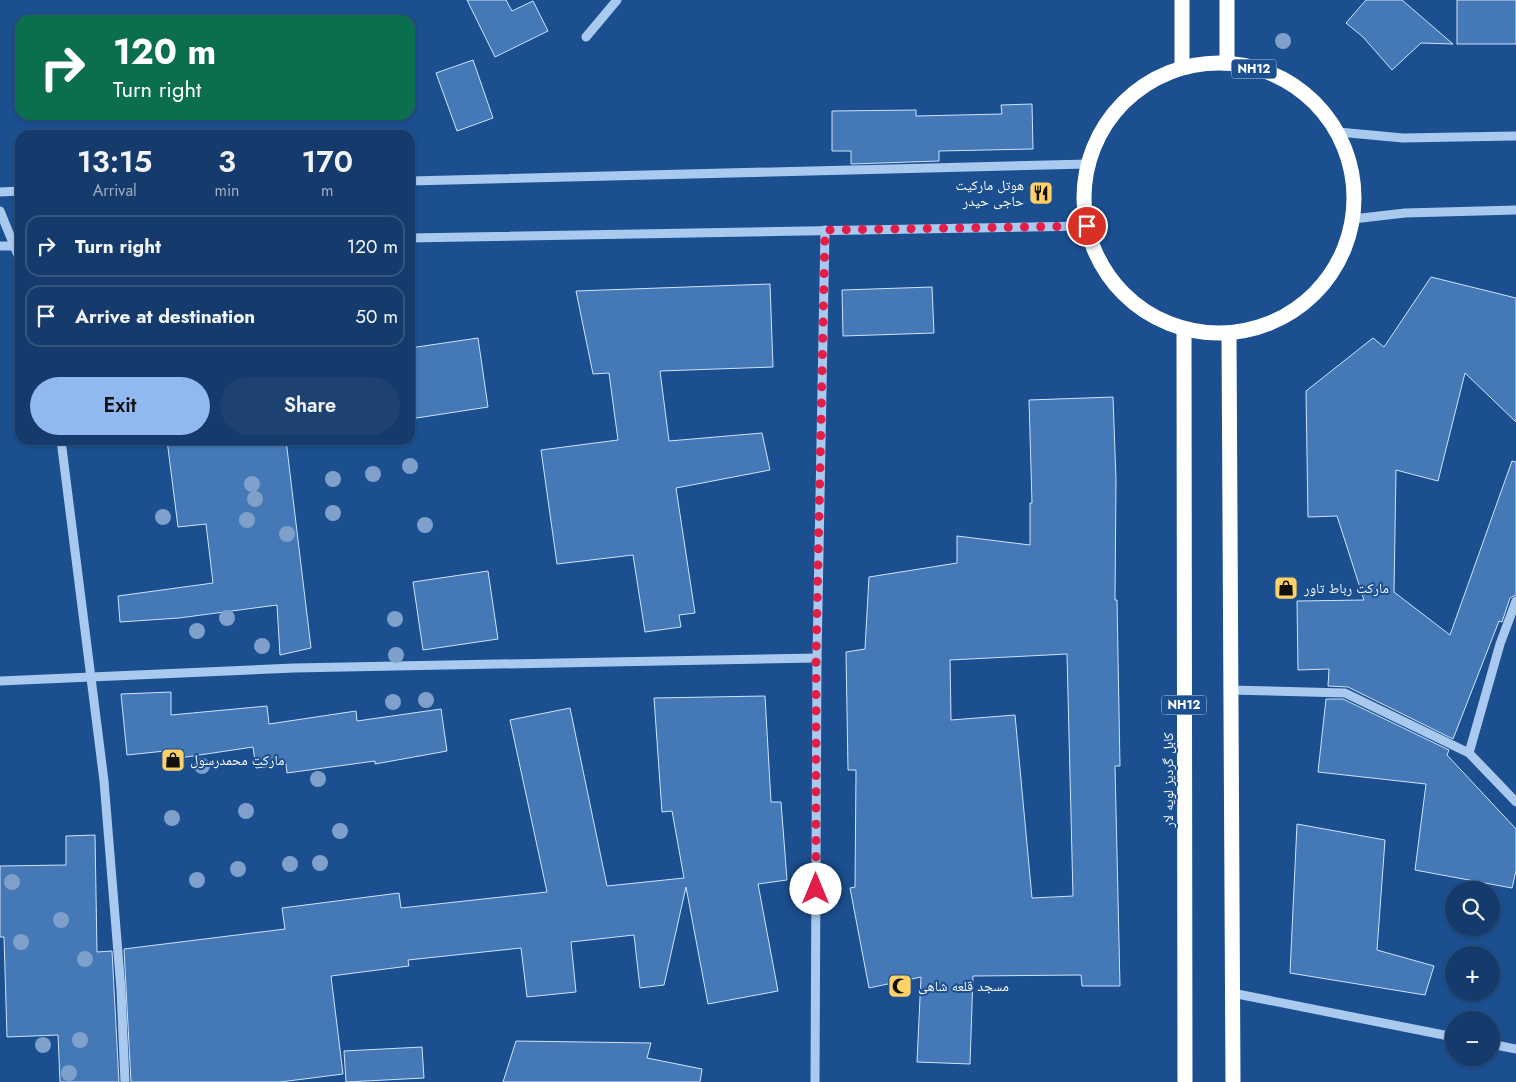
<!DOCTYPE html>
<meta charset="utf-8">
<style>
body{margin:0;font-family:Jost,"Noto Naskh Arabic",sans-serif;background:#1d4271;color:#f1f3f6;height:100vh;display:flex;flex-direction:column;font-size:19px;white-space:nowrap}
*{box-sizing:border-box;margin:0}
p{font-size:16px;color:#9dadc1}
.icon{flex:none;width:28px;height:28px;fill:none;stroke:currentColor;stroke-width:2;stroke-linecap:round;stroke-linejoin:round}
.map{position:relative;flex:1;overflow:hidden}
.panel{position:absolute;left:15px;top:130px;width:400px;height:315px;display:flex;flex-direction:column;background:#143b6b;border-radius:15px;box-shadow:0 1px 4px #0004,0 0 0 1px #33557e}
.panel>*{flex:none}
.hud{position:absolute;left:15px;top:15px;width:400px;height:105px;border-radius:15px;box-shadow:0 1px 4px #0004,0 0 0 1px #33557e;background:#0b6e4f;color:#fff;overflow:hidden}
.controls{position:absolute;left:1445px;top:881px;display:grid;gap:10px}
.controls a{display:grid;place-items:center;width:55px;height:55px;border-radius:50%;background:#143b6b;box-shadow:0 1px 4px #0004,0 0 0 1px #33557e;font-size:25px}
.pin{position:absolute;display:grid;place-items:center;width:42px;height:42px;color:#fff;margin:-21px;border:2px solid #fff;border-radius:50%;box-shadow:0 1px 5px #0007}
.me{position:absolute;width:55px;margin:-28px;rotate:0deg;stroke-linejoin:round;filter:drop-shadow(0 0 4px #0008)}
.turn{display:flex;align-items:center;gap:18px;height:105px;padding:0 15px;font-size:22px}
.turn .icon{width:65px;height:65px;stroke-width:2.5}
.turn b{display:block;font-size:35px;line-height:42px}
.eta{display:flex;justify-content:space-evenly;align-items:center;height:85px;text-align:center}
.eta b{font-size:30px;font-weight:600;line-height:35px}
.primary-button{display:flex;gap:10px;margin-top:auto;padding:10px 15px}
.primary-button a{flex:1;height:58px;border-radius:30px;background:#90b9f0;color:#111;font-size:20px;font-weight:600;line-height:58px;text-align:center}
.primary-button a+a{background:#1d4271;color:#f1f3f6}
ul{padding:0;list-style:none}
li{display:flex;align-items:center;gap:15px;height:62px;margin:0 10px 8px;padding:0 5px;border:2px solid #33557e;border-radius:15px}
li div{flex:1}
li b{display:block;font-size:19px}
li em{font-style:normal}
.map>svg:first-child{display:block}
</style>
<div class="map">
<svg width="1516" height="1082" viewBox="0 0 1516 1082">
<rect width="100%" height="100%" fill="#1b4f8f"/>
<g fill="#4478b7" stroke="#cfe3fa" fill-rule="evenodd">
<polygon points="467,0 506,0 512,11 533,1 548,31 495,57"/>
<polygon points="1366,0 1402,0 1453,44 1421,43 1392,70 1363,37 1346,23"/>
<rect x="1457" y="0" width="59" height="44"/>
<polygon points="473,60 493,118 457,131 436,73"/>
<polygon points="1032,104 1033,149 939,151 939,161 851,164 851,151 832,151 832,111 916,110 916,116 1002,114 1001,105"/>
<polygon points="1431,277 1516,298 1516,422 1465,373 1438,481 1396,470 1394,592 1450,635 1512,461 1516,462 1516,595 1510,598 1502,622 1499,621 1453,739 1348,687 1328,686 1329,669 1298,670 1297,601 1364,600 1337,516 1308,517 1306,391 1373,338 1384,347"/>
<polygon points="770,284 773,367 660,371 669,441 762,433 770,470 676,488 695,613 679,615 681,627 645,632 633,555 557,564 541,450 618,440 609,373 593,374 576,291"/>
<polygon points="932,287 934,333 843,336 842,290"/>
<polygon points="478,338 488,407 410,419 410,348"/>
<path d="M1113 397 1116 480 1115 600H1117L1120 766H1115L1120 986H1082L1081 975 973 976 970 1064 917 1062 921 977 869 988 850 888 855 887 856 770H848L846 652 865 649 869 577 957 563V536L1030 545V503H1032L1029 400ZM1067 654 1073 896 1032 898 1015 715 951 720 950 660Z"/>
<polygon points="167,440 286,440 311,648 280,655 277,605 179,618 120,622 118,596 213,583 206,524 178,527"/>
<polygon points="488,571 498,639 423,650 413,582"/>
<polygon points="171,692 171,715 267,706 269,724 356,711 357,721 441,709 447,751 375,764 375,761 287,773 286,764 256,768 253,747 166,760 165,751 127,755 121,694"/>
<polygon points="765,696 771,802 781,802 787,880 758,884 778,991 708,1004 686,887 664,985 640,988 634,935 571,942 576,992 527,997 521,948 408,960 409,966 331,976 343,1074 280,1082 131,1082 124,949 285,929 282,908 399,893 401,908 547,892 510,720 570,708 607,886 684,878 672,811 662,812 654,698"/>
<polygon points="1326,699 1343,699 1449,750 1447,755 1516,829 1516,871 1512,888 1415,870 1426,784 1318,772"/>
<polygon points="1297,824 1385,840 1377,950 1434,966 1425,995 1290,973"/>
<polygon points="95,835 97,952 112,951 119,1082 60,1082 58,1035 7,1037 4,937 0,937 0,866 66,865 66,836"/>
<polygon points="516,1041 651,1043 647,1058 702,1069 700,1082 503,1082"/>
<polygon points="422,1047 424,1078 346,1082 344,1051"/>
</g>
<g fill="none" stroke-linecap="round" stroke-linejoin="round">
<g stroke="#a9c9ee" stroke-width="9">
<polyline points="586,37 617,0"/>
<polyline points="1338,132 1403,138 1516,136"/>
<polyline points="410,181 1088,164"/>
<polyline points="0,192 20,191"/>
<polyline points="0,211 20,260"/>
<polyline points="1353,219 1405,213 1516,210"/>
<polyline points="410,238 1087,226"/>
<polyline points="0,246 20,246"/>
<polyline points="61,440 104,781 121,990 125,1082"/>
<polyline points="0,681 294,668 817,658"/>
<polyline points="1230,690 1345,693 1469,753 1516,802"/>
<polyline points="1469,753 1500,644 1516,601"/>
<polyline points="1232,993 1454,1037"/>
<polyline points="1491,1044 1516,1049"/>
<polyline points="815,1082 817,658 825,230"/>
</g>
<g stroke="#fff" stroke-width="15">
<polyline points="1182,0 1182,67"/>
<polyline points="1227,0 1227,62"/>
<circle cx="1219" cy="198" r="135"/>
<polyline points="1184,329 1185,1082"/>
<polyline points="1229,333 1233,1082"/>
</g>
</g>
<g fill="#7ea0ca">
<circle cx="1283" cy="41" r="8"/>
<circle cx="410" cy="466" r="8"/>
<circle cx="373" cy="474" r="8"/>
<circle cx="333" cy="479" r="8"/>
<circle cx="252" cy="484" r="8"/>
<circle cx="255" cy="499" r="8"/>
<circle cx="333" cy="513" r="8"/>
<circle cx="163" cy="517" r="8"/>
<circle cx="247" cy="520" r="8"/>
<circle cx="425" cy="525" r="8"/>
<circle cx="287" cy="534" r="8"/>
<circle cx="227" cy="618" r="8"/>
<circle cx="395" cy="619" r="8"/>
<circle cx="197" cy="631" r="8"/>
<circle cx="262" cy="646" r="8"/>
<circle cx="396" cy="655" r="8"/>
<circle cx="426" cy="700" r="8"/>
<circle cx="393" cy="702" r="8"/>
<circle cx="202" cy="766" r="8"/>
<circle cx="318" cy="779" r="8"/>
<circle cx="246" cy="811" r="8"/>
<circle cx="172" cy="818" r="8"/>
<circle cx="340" cy="831" r="8"/>
<circle cx="320" cy="863" r="8"/>
<circle cx="290" cy="864" r="8"/>
<circle cx="238" cy="869" r="8"/>
<circle cx="197" cy="880" r="8"/>
<circle cx="12" cy="882" r="8"/>
<circle cx="61" cy="920" r="8"/>
<circle cx="21" cy="942" r="8"/>
<circle cx="85" cy="959" r="8"/>
<circle cx="80" cy="1040" r="8"/>
<circle cx="43" cy="1045" r="8"/>
<circle cx="69" cy="1073" r="8"/>
</g>
<g fill="none" stroke-linecap="round" stroke-linejoin="round">
<polyline stroke="#e11d48" stroke-width="9" stroke-dasharray="0 16.2" points="816,889 816,658 825,230 1087,226"/>
</g>
<defs>
<g id="restaurant-square" transform="scale(1.25)"><rect x="-9" y="-9" width="18" height="18" rx="4" fill="#ffd166" stroke="#1b4f8f"/><path d="M-5-6h1v4h1v-4h1v4h1v-4h1v5L-1.5 .5V6h-2V.5L-5-1ZM5-6V6H3V1.5H1.5Q1.5-4 5-6Z" fill="#111"/></g>
<g id="shop-square" transform="scale(1.25)"><rect x="-9" y="-9" width="18" height="18" rx="4" fill="#ffd166" stroke="#1b4f8f"/><path d="M-5-2.5h2.3a2.7 3.5 0 0 1 5.4 0H5L5.5 6h-11ZM-1.5-2.5h3a1.5 2.3 0 0 0-3 0Z" fill="#111"/></g>
<g id="mosque-square" transform="scale(1.25)"><rect x="-9" y="-9" width="18" height="18" rx="4" fill="#ffd166" stroke="#1b4f8f"/><path d="M3.5-4.9A6 6 0 1 0 3.5 4.9A5 5 0 1 1 3.5-4.9Z" fill="#111"/></g>
</defs>
<g fill-rule="evenodd">
<use href="#restaurant-square" x="1041" y="193"/>
<use href="#shop-square" x="1286" y="588"/>
<use href="#shop-square" x="173" y="760"/>
<use href="#mosque-square" x="900" y="986"/>
</g>
<g text-anchor="middle" dominant-baseline="central" stroke-width="4" stroke-linejoin="round" paint-order="stroke">
<g fill="#1b4f8f" stroke="#bbcadd" stroke-width="1">
<rect x="1231.5" y="59.5" width="45" height="19" rx="4"/>
<rect x="1161.5" y="695.5" width="45" height="19" rx="4"/>
</g>
<g font-size="12" font-weight="bold" fill="#fff">
<text x="1254" y="69">NH12</text>
<text x="1184" y="705">NH12</text>
</g>
<g font-size="14" fill="#fff" stroke="#1b4f8f" text-anchor="start">
<text x="1024" y="185" text-anchor="end">هوتل مارکیت<tspan x="1024" dy="16">حاجی حیدر</tspan></text>
<text x="1304" y="588">مارکت رباط تاور</text>
<text x="190" y="760">مارکت محمدرسول</text>
<text x="918" y="986">مسجد قلعه شاهی</text>
</g>
<g font-size="14" fill="#fff" stroke="#1b4f8f">
<text transform="translate(1168 780) rotate(-90)">کابل گردیز لویه لار</text>
</g>
</g>
</svg>
<div class="controls">
<a><svg class="icon" aria-label="search" viewBox="0 0 24 24"><circle cx="10" cy="10" r="6"/><path d="M15 15l6 6"/></svg></a>
<a>+</a>
<a>−</a>
</div>
<div class="pin" style="left:1087px;top:226px;background:#d93025"><svg class="icon" aria-label="arrive" viewBox="0 0 24 24"><path d="M6 21V4h12l-3 4 3 4H6"/></svg></div>
<svg class="me" style="left:816px;top:889px" viewBox="-20 -20 40 40"><circle r="19" fill="#fff"/><path d="M0-13L10 11 0 6-10 11z" fill="#e11d48"/></svg>
<div class="hud">
<div class="turn"><svg class="icon" aria-label="right" viewBox="0 0 24 24"><path d="M7 20v-9h11M14 6l5 5-5 5"/></svg><div><b>120 m</b>Turn right</div></div>
</div>
<section class="panel">
<div class="eta">
<div><b>13:15</b><p>Arrival</p></div>
<div><b>3</b><p>min</p></div>
<div><b>170</b><p>m</p></div>
</div>
<ul>
<li><svg class="icon" aria-label="right" viewBox="0 0 24 24"><path d="M7 20v-9h11M14 6l5 5-5 5"/></svg><div><b>Turn right</b></div><em>120 m</em></li>
<li><svg class="icon" aria-label="arrive" viewBox="0 0 24 24"><path d="M6 21V4h12l-3 4 3 4H6"/></svg><div><b>Arrive at destination</b></div><em>50 m</em></li>
</ul>
<div class="primary-button"><a>Exit</a><a>Share</a></div>
</section>
</div>
